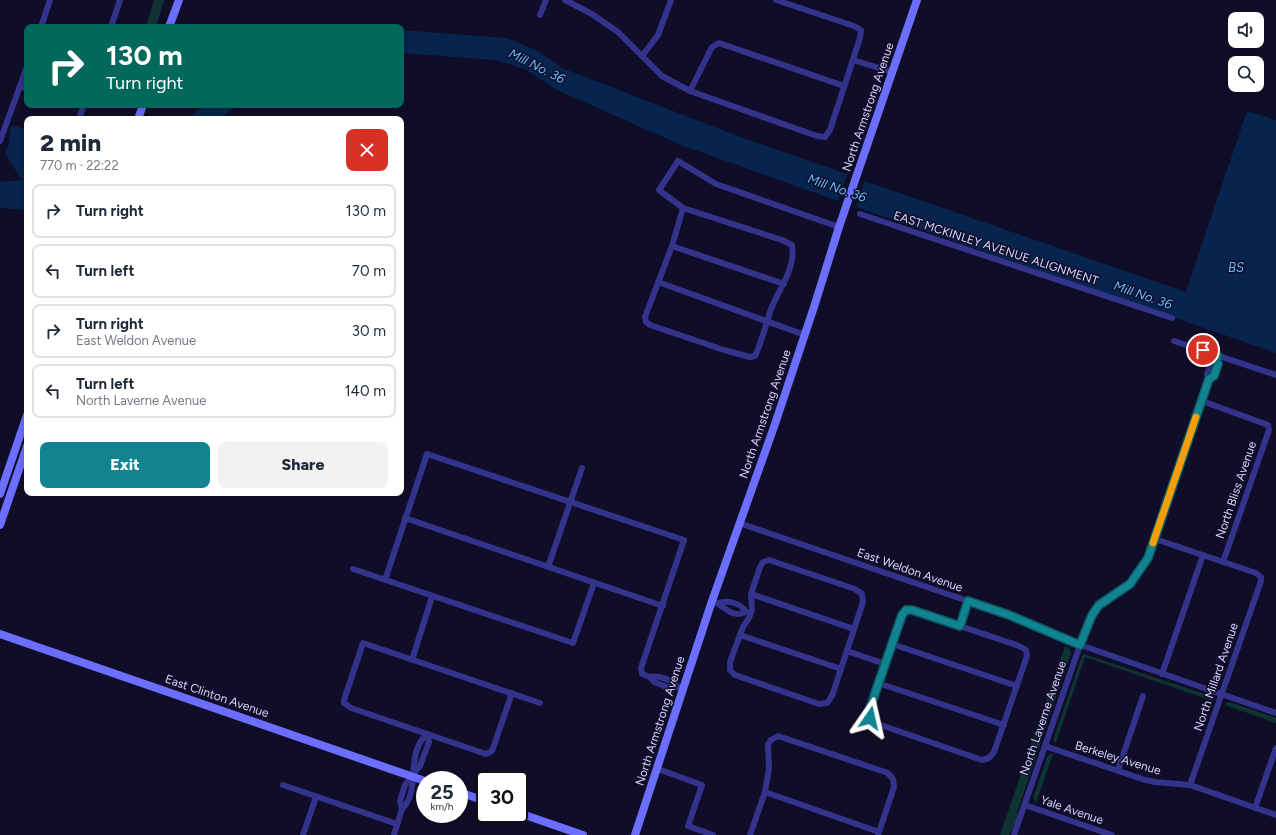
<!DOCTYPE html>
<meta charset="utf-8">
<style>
body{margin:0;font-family:Figtree,sans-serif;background:#f2f2f3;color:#1f2937;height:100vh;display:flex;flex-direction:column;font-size:15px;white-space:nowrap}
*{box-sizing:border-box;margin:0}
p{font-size:13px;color:#747a83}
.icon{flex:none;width:22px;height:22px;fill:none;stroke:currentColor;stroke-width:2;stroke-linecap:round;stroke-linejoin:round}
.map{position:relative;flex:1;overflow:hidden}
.drawer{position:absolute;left:24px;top:116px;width:380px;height:380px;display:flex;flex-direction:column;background:#fff;border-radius:8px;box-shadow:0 2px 6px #0003}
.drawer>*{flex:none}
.banner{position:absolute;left:24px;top:24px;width:380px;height:84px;border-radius:8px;box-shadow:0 2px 6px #0003;background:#00695c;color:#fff;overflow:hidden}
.tools{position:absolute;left:1228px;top:12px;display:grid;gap:8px}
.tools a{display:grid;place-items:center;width:36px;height:36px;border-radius:8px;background:#fff;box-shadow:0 2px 6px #0003;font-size:20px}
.speed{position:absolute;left:416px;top:771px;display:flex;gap:8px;font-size:20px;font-weight:700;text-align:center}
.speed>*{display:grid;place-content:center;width:52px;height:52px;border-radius:50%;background:#fff;box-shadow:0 2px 6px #0003;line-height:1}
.speed small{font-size:10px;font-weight:400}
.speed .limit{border:2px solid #111;border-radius:6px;background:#fff;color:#111}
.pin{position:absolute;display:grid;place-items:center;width:34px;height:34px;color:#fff;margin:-17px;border:2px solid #fff;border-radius:50%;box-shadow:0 1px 4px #0007}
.me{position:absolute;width:44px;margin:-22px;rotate:11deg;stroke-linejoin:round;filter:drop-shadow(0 0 3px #0008)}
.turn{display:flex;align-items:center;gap:14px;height:84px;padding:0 16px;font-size:18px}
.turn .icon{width:52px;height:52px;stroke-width:2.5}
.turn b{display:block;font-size:28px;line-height:34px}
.round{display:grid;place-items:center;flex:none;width:42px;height:42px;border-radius:8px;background:#f2f2f3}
.overview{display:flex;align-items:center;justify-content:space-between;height:68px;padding:0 16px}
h1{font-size:24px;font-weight:800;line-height:30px}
.button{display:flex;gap:8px;margin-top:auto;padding:8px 16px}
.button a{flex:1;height:46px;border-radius:8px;background:#118391;color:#fff;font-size:16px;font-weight:800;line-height:46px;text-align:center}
.button a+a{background:#f2f2f3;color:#1f2937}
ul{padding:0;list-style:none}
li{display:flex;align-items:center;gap:12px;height:54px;margin:0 8px 6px;padding:0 8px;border:2px solid #e0e1e3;border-radius:8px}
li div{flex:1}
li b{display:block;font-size:15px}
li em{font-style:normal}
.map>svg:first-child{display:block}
</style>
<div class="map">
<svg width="1276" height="835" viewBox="0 0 1276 835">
<rect width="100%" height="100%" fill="#100d28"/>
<g fill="#0f3330">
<polygon points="154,0 164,0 156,27 146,27"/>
<path d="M1065 646 1069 648 1071 653 1017 813C1019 821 1012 828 1009 835H1000Z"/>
<polygon points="1084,654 1211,696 1213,698 1213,701 1085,657 1056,743 1054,741 1054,737 1082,656"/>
<polygon points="1230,702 1276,718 1276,723 1225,705 1226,703"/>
<polygon points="1050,754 1053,754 1036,803 1033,798 1047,757"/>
</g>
<g fill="#06244d">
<polygon points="401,30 506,38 536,50 562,68 735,135 847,174 838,201 681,145 555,89 525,69 495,60 401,53"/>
<polygon points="204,105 237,105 220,119 187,119"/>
<polygon points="1247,111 1276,120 1276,353 856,207 865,181 1186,292"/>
<path d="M12 125 27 130V210L0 208V182L22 180 5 154C10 146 9 134 12 125Z"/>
</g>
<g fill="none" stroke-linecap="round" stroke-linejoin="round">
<polyline stroke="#06244d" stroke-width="6" points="835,188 866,199"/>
<g stroke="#33338c" stroke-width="6">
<polyline points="565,0 592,14 618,32 662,76 690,91 817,136 825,137 830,130 860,38 861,30 854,26 776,0"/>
<polyline points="540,15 546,0"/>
<polyline points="41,27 50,0"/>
<polyline points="111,27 120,0"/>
<polyline points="642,56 658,35 671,0"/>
<polyline points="853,60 892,72"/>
<polyline points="27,66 20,86 27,89"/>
<polyline points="690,91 712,47 719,43 844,86"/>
<polyline points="79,119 83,107"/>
<polyline points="0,141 20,86"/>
<path d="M683 208 782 240 792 245C796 269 779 288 771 309 766 324 762 341 755 356L750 357 724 350 650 325 646 322 645 317 672 246Z"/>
<polyline points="683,208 659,190 678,161 716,184 839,227"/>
<polyline points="860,214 1172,318"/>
<polyline points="672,246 784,284"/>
<polyline points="658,282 805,335"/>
<polyline points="1174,341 1276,375"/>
<polyline points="1209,379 1214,376 1218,364 1216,360"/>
<polyline points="1202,401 1268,425 1269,430 1223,562"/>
<polyline points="405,518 663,606"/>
<polyline points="739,523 1009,615 1066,640 1276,713"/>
<polyline points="1155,539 1256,573 1261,577 1261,581 1190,785"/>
<polygon points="769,560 855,589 862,594 863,602 832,696 827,703 819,704 735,675 730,670 730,662 743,627 749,618 752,610 751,594 760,567 763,562"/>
<polyline points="548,567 582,468"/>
<polyline points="353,569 573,643 594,583"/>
<polyline points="385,580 427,454 684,540 641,668 642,674 650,677 654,682 672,689 678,687 682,689"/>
<polyline points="751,594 854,629"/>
<path d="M712 601C725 605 730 619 746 612 741 603 728 600 719 603"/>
<polyline points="960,626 912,610 906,610 902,615 869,711 870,718 875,723 982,760 989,758 994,752 1027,656 1026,650 1019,646 960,626 968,601"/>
<polyline points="740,635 841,669"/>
<polyline points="892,644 1017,686"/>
<polyline points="847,651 885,664"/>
<polyline points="412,660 432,597"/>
<polyline points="1162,674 1203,555"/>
<path d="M650 677C659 675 672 680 678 687"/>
<polyline points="878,683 1004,725"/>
<polyline points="512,693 492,751 486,754 351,708 344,703 344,700 363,643 540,703"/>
<polyline points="1045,746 1145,780 1155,782 1190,785 1276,815"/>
<polyline points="658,769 702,785 688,826 713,835"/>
<polyline points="1118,770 1143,696"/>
<polyline points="283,785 397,824"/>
<polyline points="1025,805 1112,835"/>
<polyline points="1255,808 1276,748"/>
<path d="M402 809C422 790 404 755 427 734"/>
<polyline points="303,835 316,797"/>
<polyline points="394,835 402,809 400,801 405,785 420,766 429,742 427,734"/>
<polyline points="750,835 765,792"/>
<polyline points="878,835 894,787 893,779 888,773 778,736 771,740 768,744 769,768 765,792 879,832"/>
<polyline points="1014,835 1080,645 1092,615 1099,605 1130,584 1148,558 1209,379 1207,374 1212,362 1216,360 1218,355"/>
</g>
<g stroke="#6b6eff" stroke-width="8">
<polyline points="169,27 179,0"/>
<polyline points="138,119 143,105"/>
<polyline points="0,494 27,415"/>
<polyline points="0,525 27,446"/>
<polyline points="0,634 425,781"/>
<polyline points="459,792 485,801"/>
<polyline points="519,813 583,835"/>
<polyline points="635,835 712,601 775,424 814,307 839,227 917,0"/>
</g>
</g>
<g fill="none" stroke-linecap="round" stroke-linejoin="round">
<g stroke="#0b555e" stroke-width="10">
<polyline id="route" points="870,718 869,711 902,615 906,610 912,610 960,626 968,601 1009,615 1080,645 1092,615 1099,605 1130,584 1148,558 1209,379 1214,376 1218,364 1216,360 1218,356 1203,350"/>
</g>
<use href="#route" stroke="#118391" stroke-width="7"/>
<polyline stroke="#f59e0b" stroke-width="7" points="1153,543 1196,417"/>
</g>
<g text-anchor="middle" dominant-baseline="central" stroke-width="3" stroke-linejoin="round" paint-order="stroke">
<g font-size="12" fill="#d7d4ff" stroke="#100d28">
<text transform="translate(868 107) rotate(-71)">North Armstrong Avenue</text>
<text transform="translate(996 248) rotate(18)">EAST MCKINLEY AVENUE ALIGNMENT</text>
<text transform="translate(765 414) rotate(-71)">North Armstrong Avenue</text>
<text transform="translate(1236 490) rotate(-71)">North Bliss Avenue</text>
<text transform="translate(910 570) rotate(19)">East Weldon Avenue</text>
<text transform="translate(1216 677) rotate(-71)">North Millard Avenue</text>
<text transform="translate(217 696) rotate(19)">East Clinton Avenue</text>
<text transform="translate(1043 718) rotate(-71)">North Laverne Avenue</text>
<text transform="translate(660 721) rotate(-72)">North Armstrong Avenue</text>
<text transform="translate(1118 758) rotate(17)">Berkeley Avenue</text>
<text transform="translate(1072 810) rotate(19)">Yale Avenue</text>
</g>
<g font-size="13" font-style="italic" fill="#62bdff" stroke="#100d28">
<text transform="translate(537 66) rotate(27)">Mill No. 36</text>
<text transform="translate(837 188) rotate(19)">Mill No. 36</text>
<text x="1236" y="267">BS</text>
<text transform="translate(1143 295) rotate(19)">Mill No. 36</text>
</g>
</g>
</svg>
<div class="tools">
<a><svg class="icon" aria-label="sound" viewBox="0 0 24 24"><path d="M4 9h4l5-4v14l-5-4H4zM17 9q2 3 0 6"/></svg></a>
<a><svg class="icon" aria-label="search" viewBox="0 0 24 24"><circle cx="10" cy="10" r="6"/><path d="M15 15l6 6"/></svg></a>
</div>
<div class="speed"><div>25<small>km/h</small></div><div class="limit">30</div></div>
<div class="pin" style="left:1203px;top:350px;background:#d93025"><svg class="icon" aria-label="arrive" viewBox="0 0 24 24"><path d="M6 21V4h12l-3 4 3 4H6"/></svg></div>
<svg class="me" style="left:870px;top:718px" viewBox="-20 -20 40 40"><path d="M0-17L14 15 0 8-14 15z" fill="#118391" stroke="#fff" stroke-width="4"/></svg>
<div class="banner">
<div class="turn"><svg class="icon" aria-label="right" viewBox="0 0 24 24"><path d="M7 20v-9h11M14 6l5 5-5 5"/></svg><div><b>130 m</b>Turn right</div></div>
</div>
<section class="drawer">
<div class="overview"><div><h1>2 min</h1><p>770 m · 22:22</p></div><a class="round" style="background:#d93025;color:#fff"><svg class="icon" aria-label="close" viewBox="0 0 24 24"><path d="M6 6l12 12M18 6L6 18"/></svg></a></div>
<ul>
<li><svg class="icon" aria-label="right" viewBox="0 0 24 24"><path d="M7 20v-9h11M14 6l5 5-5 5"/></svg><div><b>Turn right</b></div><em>130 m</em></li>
<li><svg class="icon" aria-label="left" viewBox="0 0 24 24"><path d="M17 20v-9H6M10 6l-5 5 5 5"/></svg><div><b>Turn left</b></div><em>70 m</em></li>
<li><svg class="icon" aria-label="right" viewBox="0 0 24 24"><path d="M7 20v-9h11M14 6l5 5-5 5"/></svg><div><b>Turn right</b><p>East Weldon Avenue</p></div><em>30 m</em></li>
<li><svg class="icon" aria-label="left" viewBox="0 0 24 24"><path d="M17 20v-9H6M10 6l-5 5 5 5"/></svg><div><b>Turn left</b><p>North Laverne Avenue</p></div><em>140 m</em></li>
</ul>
<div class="button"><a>Exit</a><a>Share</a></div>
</section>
</div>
